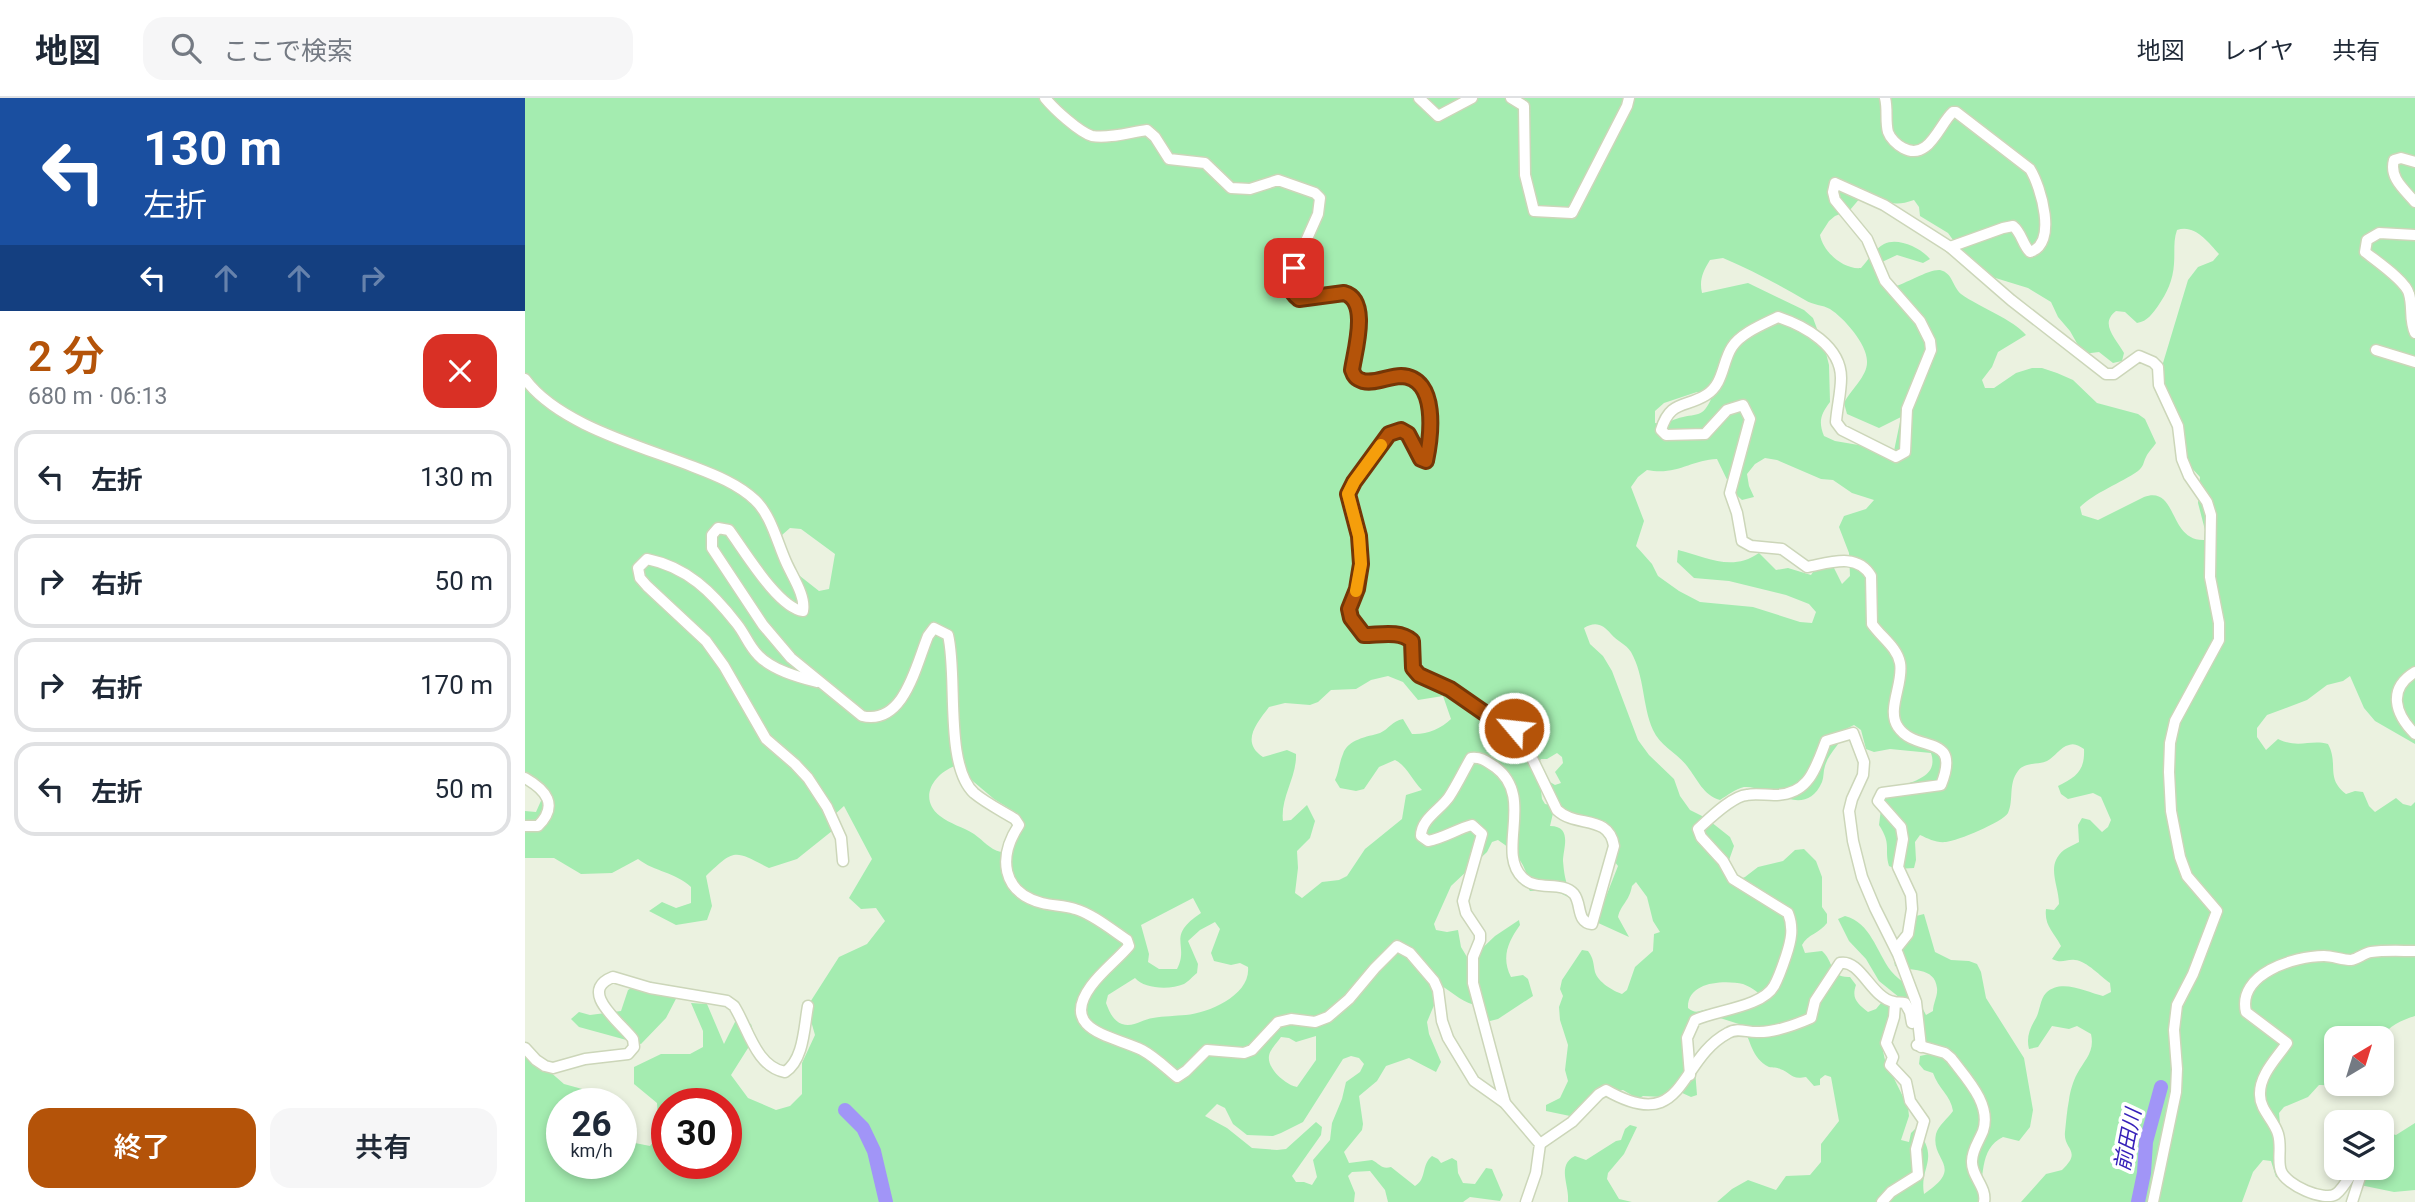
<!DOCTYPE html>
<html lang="ja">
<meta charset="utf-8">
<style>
body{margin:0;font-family:Roboto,"Noto Sans JP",sans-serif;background:#f6f6f7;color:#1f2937;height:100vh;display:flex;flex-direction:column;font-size:26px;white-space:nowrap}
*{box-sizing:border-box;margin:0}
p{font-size:23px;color:#747a83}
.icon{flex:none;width:38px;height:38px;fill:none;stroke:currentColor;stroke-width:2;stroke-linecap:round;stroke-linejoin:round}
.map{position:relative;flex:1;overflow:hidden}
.sheet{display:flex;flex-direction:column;background:#fff;width:525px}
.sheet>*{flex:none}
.top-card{background:#1a4fa0;color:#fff;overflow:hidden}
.needle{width:46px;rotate:38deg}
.tools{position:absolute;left:1799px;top:928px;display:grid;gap:14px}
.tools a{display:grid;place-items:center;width:70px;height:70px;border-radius:14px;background:#fff;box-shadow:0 4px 10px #0003;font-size:35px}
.speed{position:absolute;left:21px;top:990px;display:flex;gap:14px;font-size:35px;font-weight:700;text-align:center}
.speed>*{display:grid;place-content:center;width:91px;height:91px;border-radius:50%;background:#fff;box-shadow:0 4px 10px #0003;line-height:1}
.speed small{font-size:18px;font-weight:400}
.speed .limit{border:10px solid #d22;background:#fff;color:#111}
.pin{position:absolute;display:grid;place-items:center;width:60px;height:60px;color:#fff;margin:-30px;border-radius:14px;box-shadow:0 4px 10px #0006}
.me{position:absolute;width:77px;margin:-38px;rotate:298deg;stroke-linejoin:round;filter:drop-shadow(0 0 5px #0008)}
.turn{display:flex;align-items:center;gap:24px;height:147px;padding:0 28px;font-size:32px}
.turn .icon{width:91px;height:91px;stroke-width:2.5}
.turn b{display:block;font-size:49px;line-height:60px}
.lanes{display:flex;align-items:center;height:66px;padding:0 28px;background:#0003;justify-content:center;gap:35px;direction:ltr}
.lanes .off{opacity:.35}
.round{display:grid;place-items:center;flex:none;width:74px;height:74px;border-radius:21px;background:#f6f6f7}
.head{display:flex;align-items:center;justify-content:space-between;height:119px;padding:0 28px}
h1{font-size:42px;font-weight:600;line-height:52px;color:#b45309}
.button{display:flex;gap:14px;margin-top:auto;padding:14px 28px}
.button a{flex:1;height:80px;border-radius:21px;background:#b45309;color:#fff;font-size:28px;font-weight:600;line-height:80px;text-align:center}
.button a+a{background:#f6f6f7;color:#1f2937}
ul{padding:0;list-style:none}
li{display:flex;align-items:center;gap:21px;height:94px;margin:0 14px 10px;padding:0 14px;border:4px solid #e0e1e3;border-radius:21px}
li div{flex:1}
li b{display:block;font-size:26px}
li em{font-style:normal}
header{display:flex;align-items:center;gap:42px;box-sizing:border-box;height:98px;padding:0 35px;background:#fff;border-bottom:2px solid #e0e1e3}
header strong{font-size:33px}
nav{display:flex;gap:38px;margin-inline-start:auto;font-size:24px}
.search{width:490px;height:63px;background:#f6f6f7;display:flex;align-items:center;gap:18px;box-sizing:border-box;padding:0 24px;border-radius:21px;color:#747a83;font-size:26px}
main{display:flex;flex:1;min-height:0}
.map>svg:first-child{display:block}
</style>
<header>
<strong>地図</strong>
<div class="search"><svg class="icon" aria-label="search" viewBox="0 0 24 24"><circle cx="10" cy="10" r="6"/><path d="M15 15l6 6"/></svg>ここで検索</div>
<nav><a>地図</a><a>レイヤ</a><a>共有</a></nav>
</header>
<main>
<section class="sheet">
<div class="top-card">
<div class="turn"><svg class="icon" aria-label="left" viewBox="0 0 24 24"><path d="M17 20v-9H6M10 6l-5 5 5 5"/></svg><div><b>130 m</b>左折</div></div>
<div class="lanes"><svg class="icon" aria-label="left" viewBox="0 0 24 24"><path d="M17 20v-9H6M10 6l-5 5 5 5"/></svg><svg class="icon off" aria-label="ahead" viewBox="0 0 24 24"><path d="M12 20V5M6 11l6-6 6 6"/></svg><svg class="icon off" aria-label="ahead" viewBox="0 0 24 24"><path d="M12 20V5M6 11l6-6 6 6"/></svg><svg class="icon off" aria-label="right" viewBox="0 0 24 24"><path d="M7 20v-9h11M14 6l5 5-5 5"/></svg></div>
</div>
<div class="head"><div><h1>2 分</h1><p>680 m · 06:13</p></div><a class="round" style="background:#d93025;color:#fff"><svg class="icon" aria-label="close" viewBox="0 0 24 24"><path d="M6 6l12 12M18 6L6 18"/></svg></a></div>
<ul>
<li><svg class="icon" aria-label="left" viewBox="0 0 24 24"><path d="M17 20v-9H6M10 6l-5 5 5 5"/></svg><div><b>左折</b></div><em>130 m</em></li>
<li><svg class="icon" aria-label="right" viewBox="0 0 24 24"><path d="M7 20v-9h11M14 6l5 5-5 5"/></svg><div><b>右折</b></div><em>50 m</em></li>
<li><svg class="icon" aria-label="right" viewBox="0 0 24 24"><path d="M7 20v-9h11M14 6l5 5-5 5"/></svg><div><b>右折</b></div><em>170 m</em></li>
<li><svg class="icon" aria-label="left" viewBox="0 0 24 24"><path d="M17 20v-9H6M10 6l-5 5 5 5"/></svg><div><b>左折</b></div><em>50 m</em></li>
</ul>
<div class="button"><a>終了</a><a>共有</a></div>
</section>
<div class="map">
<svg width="1890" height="1104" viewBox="0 0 1890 1104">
<rect width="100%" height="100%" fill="#ebf2e0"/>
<g fill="#a4ecb0" fill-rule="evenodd">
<path d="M0 0H1890V646L1850 623 1839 610 1825 578 1818 583 1802 587 1782 602 1742 617 1732 630V639L1741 652 1753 641C1774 651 1785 641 1803 646 1814 666 1800 680 1821 696L1830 693 1838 694 1844 708 1850 714 1871 700 1878 706 1886 708 1890 704V918C1877 922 1863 928 1857 940H1811V985H1845L1842 993 1835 998C1821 995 1808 986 1794 987L1783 999 1759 1009 1754 1015 1760 1081 1751 1079 1746 1063 1738 1062 1728 1074 1717 1104H1496L1521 1076 1537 1072C1558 1052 1538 1052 1540 1034 1541 1024 1542 1012 1544 1002 1545 994 1548 983 1552 976 1560 961 1570 954 1566 936L1552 928 1544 931 1527 928 1513 949 1504 951C1501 939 1505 930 1511 920 1515 913 1515 901 1521 895 1536 880 1562 894 1578 898L1586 894 1585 885C1576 879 1562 863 1550 862 1541 861 1537 866 1527 861L1536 848C1529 834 1519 828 1521 811L1529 812 1534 806C1534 787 1520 767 1539 752 1543 749 1549 747 1554 744L1553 727 1557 720 1565 722 1577 734 1583 729 1586 722 1576 699 1568 695 1543 701 1536 696 1533 688C1551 679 1560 673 1559 651 1554 648 1550 645 1544 647 1535 649 1530 659 1522 663 1513 667 1499 664 1493 673 1483 686 1489 702 1483 715 1478 724 1432 743 1421 744 1411 745 1404 741 1395 737L1390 744 1391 762 1389 770 1371 771 1364 768C1359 750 1367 747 1354 727L1356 711 1353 704C1359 699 1365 693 1371 690 1388 683 1414 679 1406 655L1365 651 1349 654 1341 651 1336 632 1329 627 1321 631C1317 645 1304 654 1300 668 1298 674 1299 679 1297 684 1280 723 1244 687 1219 689 1210 691 1203 697 1195 702 1178 697 1173 682 1162 668 1152 655 1135 648 1128 632 1117 607 1120 579 1106 554 1101 546 1092 543 1086 536 1078 526 1070 523 1059 530L1065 546 1078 558 1087 573 1113 642 1124 657 1149 681 1155 698 1165 712 1181 720 1205 739 1209 748 1203 765 1212 782 1220 779 1233 769 1258 763 1270 752 1279 751 1291 763 1297 779V809L1302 816V825C1295 835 1283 836 1277 847L1280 855 1297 853C1309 863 1304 880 1325 879L1331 887C1326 901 1333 906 1343 914L1351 911 1356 905 1365 906 1366 915 1359 935 1358 953 1360 962 1383 1009 1384 1018 1376 1042 1384 1044 1386 1035 1391 1030C1416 1062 1394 1068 1399 1096 1441 1068 1405 1063 1411 1036 1413 1028 1423 1020 1428 1013 1426 998 1413 990 1408 975L1399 972 1394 966 1395 958 1404 956 1405 948 1394 935 1380 904 1354 883 1341 861 1324 843 1313 821 1320 818C1346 825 1351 853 1366 873 1371 879 1377 883 1383 888 1391 896 1396 907 1401 917L1408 913C1408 905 1413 898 1412 890 1410 868 1385 874 1370 868 1366 851 1375 848 1384 836 1388 831 1389 824 1391 818L1399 816 1410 854 1426 862 1444 863 1452 866 1456 874 1461 900 1499 960 1508 1012 1505 1029 1494 1043 1478 1039C1453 1051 1460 1081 1453 1104H1192L1207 1091 1223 1082 1251 1092 1261 1078 1285 1077 1296 1064V1046L1314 1023 1306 979 1300 977 1295 981V987L1289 988 1281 979C1265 982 1267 975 1255 971 1252 969 1248 970 1244 969 1226 960 1226 942 1217 927L1195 920 1196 914 1237 898C1231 893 1226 889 1218 886 1200 882 1162 883 1163 910 1171 917 1175 912 1184 911L1183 917 1174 924 1167 934 1172 997 1166 999 1155 994 1137 999 1118 998 1113 1001 1098 992 1074 997 1045 1018 1021 1013V1007L1035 1000 1043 983 1040 972 1043 947 1035 922 1034 909 1038 898 1035 891 1037 882 1057 852 1063 853C1069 861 1068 865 1070 874 1073 884 1088 893 1097 896L1102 892 1110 869 1128 853 1129 836 1135 834 1128 823 1122 799 1111 784 1107 788C1104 804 1096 806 1093 819L1104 839 1071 824 1093 768 1086 759 1081 724C1073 721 1065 725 1057 723 1042 719 1025 699 1025 684L1030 687 1036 685 1030 674 1038 665 1037 659 1032 655 1022 661H1016L1013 666 1017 701 1020 706 1025 707 1029 711 1025 728C1048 728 1038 751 1038 763 1039 774 1040 785 1046 794L1045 800 1029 792 1005 793C1000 786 1002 783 1001 775 998 762 984 749 973 742L967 744 962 754 926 788 909 826 911 832 922 834 933 832 936 849 942 859H948L970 838 994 822 995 827C983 844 976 859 986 879L998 877 1003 881 1008 898 973 921 961 924 953 908C939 905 929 896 917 888L902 924 904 936 916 964 911 974 884 960 861 968 852 983 834 998 838 1026 837 1032 819 1054 824 1065 847 1062C855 1066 857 1072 866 1069L890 1088C902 1081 896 1067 907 1058L913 1061 916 1065 927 1060 932 1063 933 1075 938 1085 950 1086 961 1070 967 1071 978 1097 975 1103 945 1099 938 1104H863L860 1092 845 1073 827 1074 823 1078 830 1095 829 1104H0V952L39 986 68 994 74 1006H37V1066H96V1037L110 1045 125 1048 134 1036 132 1005 109 986V969L136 956H165L178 949V933L166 905 182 906 199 946 212 920 226 926 230 939 206 977 223 1000 251 1012 265 1008 277 996V965L290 937 282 909 314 859 342 846 360 823 351 810 336 811 324 800 347 761 319 708 308 718 307 733 272 761 244 770C209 752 210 750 181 778L187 808 182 822 151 827 124 813 137 804 151 810 166 805V789C150 774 130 774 113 761L87 775 56 776 29 760H0V713L11 714 19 696 0 680ZM1341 93C1363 101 1364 111 1389 102L1394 109 1395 118 1423 135 1449 171 1464 178 1503 190 1526 204 1533 219 1545 233 1558 256 1574 254 1588 265 1597 263 1599 255C1591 240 1574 226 1591 213L1600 214 1612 225C1623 223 1627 216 1633 208 1642 195 1648 182 1649 166 1650 154 1648 143 1652 132 1670 126 1683 144 1694 156L1688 163 1673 169 1663 182 1638 265 1635 284 1663 366 1675 379 1673 405 1680 432 1679 442C1643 443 1653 387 1619 399L1573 422 1557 417 1555 409C1569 395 1596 385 1613 373 1619 368 1618 365 1621 359 1623 354 1628 350 1631 345L1620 321 1613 316 1572 305 1548 282 1532 275 1517 270H1507L1491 275 1469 290H1460L1457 282 1467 269 1473 254 1501 237C1489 222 1454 209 1436 196 1427 188 1428 175 1415 172 1404 171 1380 186 1368 189L1357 164 1372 157 1398 165 1405 161C1396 150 1373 139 1359 146 1350 151 1343 162 1336 170 1319 172 1298 154 1295 137L1304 123 1310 118 1325 112ZM1198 160C1227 172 1254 187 1280 202 1288 207 1298 207 1305 211 1319 220 1342 246 1342 263 1343 278 1326 291 1319 305L1322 316 1354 330 1376 319 1369 353 1310 343 1299 338C1293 323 1296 316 1305 304L1304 267 1301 255 1288 220 1279 212 1223 185 1177 195C1174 182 1178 173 1185 162ZM1172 294 1187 299C1177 322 1172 314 1151 321 1142 324 1141 327 1130 325V313L1139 305ZM1240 360 1252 362 1296 381 1308 382 1327 395 1349 402 1341 411 1319 418 1314 429 1324 455 1325 478 1317 486 1306 464 1293 467 1286 477 1263 470 1251 472 1234 455C1207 474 1181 459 1153 452L1152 464 1169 480 1204 483 1261 497 1284 506 1291 514 1287 525 1275 524 1228 509 1175 504 1154 493 1133 478 1127 466 1111 448 1119 423 1106 389 1113 379 1122 372C1151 378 1166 362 1192 361L1208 394 1217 402 1229 399 1224 388 1222 376 1230 366ZM265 430 276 431 310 456 304 491 294 493 261 467 257 437ZM863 578 878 584 893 602 918 598 926 621C916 631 901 637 887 636L878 621C867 623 864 631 855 635 842 639 823 641 818 656 814 665 814 674 810 682L815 690 831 693 839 691 854 669 870 662C882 668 887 682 897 692L881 697 877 721 840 751 822 778 814 782 797 784 777 800 770 795 773 770 772 753 785 740 790 723 782 707 766 722 758 723C755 700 772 679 771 656L762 652 738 659C715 644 732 625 744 609L760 605 785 607 793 604 806 592 831 591 846 582ZM430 668 469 701 493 716 485 747 476 754C464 751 459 743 449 736 438 729 425 726 415 718 393 701 408 676 430 668ZM668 800 676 815C640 839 665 846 652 871H634L623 864 624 856 616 827ZM690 824 695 831 686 855 689 863 706 867 715 865 723 869C726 897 684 915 661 917 650 918 639 918 628 920 618 921 608 930 597 926 588 923 584 913 581 905L583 897 610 880C619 891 645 892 659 886 663 884 668 878 672 875L673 866 663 843 675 832ZM791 938V962L772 989C761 987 742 971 744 958 745 951 752 945 756 939L764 940 771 944ZM826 958 834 960 839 966 835 974 821 984 817 1001 807 1025 805 1042 788 1062 792 1079 787 1087 779 1084H771L767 1078 796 1037 797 1029 791 1024 761 1051 752 1052 727 1050 702 1030 680 1018 692 1006 700 1010 708 1026 722 1037 748 1038 756 1035 778 1024 818 961ZM142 1006H201V1066H142Z"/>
<polygon points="112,887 154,895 141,920 116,946 54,929 46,921 54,914 65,917 96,913 103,892"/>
<polygon points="1890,1025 1890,1092 1869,1094 1835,1087 1841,1072 1845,1069 1857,1069 1857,1041 1863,1035 1871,1037"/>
<path d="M1105 1027 1112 1029 1099 1056 1083 1075 1082 1081 1094 1101 1107 1104H1043C1045 1088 1031 1067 1050 1058L1061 1062 1091 1043 1096 1042 1100 1031Z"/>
</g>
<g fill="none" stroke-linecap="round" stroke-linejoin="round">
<g stroke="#a195f7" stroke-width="14">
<polyline points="320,1012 338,1030 349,1053 361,1104"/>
<polyline points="1613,1104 1619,1075 1621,1044 1636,989"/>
</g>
<g stroke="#ccd6b9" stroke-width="13">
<g id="minor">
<path d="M520 0C529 11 554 34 567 38 584 41 606 34 622 32L630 39 644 61 680 65 706 90 725 91 753 82 790 95 795 100 793 116 769 170 765 188 767 196 774 201 819 196C845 202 830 252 827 272L833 281 840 284C853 282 873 274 885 279 913 290 906 340 901 363L896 361 882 336 876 332 865 336 829 384 823 396C829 419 837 442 836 467 835 480 824 507 824 515 826 524 833 531 839 537 855 537 874 532 887 543L889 570 894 577 925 591 961 616 977 622 989 630 1004 654 1032 712C1051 730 1084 716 1089 748L1067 826C1051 824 1057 806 1049 796 1037 782 1012 794 998 780 970 754 1011 699 970 669 961 663 957 659 946 660 939 672 932 687 924 699 915 712 896 721 896 738L903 743C919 740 932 731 947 727L957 736 938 803 941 815 955 836V842L948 859V885L980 1005"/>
<polyline points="894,0 913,18 947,0"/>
<polyline points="986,0 999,8 1000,77 1009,113 1047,115 1102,8 1104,0"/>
<path d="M1360 0C1363 11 1360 23 1363 34 1365 40 1372 47 1378 50 1404 64 1414 26 1428 14H1431L1505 71C1516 89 1533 146 1505 154 1497 146 1497 135 1488 128L1478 130 1425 149"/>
<path d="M1890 64 1876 60 1869 62C1864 80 1879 91 1890 104"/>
<path d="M1890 137 1854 135 1842 142 1840 154C1851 163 1881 183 1884 196 1888 209 1884 222 1890 235"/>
<polyline points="1851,252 1890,264"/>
<path d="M0 281C34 327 116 348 169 369 190 377 213 386 230 402 246 417 252 444 261 464 267 478 281 498 278 513 253 510 219 452 204 432L193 430 187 437V450L238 527 266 560 337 618C379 628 391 567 403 538L409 530 423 537C433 577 419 667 449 695 461 705 477 713 490 721L494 727C473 759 476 794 517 805 528 808 539 807 550 811 566 815 587 832 602 842L604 848C592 862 577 873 566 888 533 933 589 938 617 952 630 959 641 970 652 979L661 973 682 952 719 955 727 952 753 924 766 921 790 924 803 919 824 901 850 870 872 848 885 855 909 883 913 892 917 923 923 940 949 983 980 1005 1015 1046 1011 1075 1001 1104"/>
<path d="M1890 574C1862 591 1870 616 1890 636"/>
<path d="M292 584C273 579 247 572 233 557 224 548 220 536 212 526 187 494 162 469 122 461L113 470 115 480 122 488 181 543 199 568 241 641 270 666 283 680 302 709 316 740 318 763"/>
<path d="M0 680C21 692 34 707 13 728H0"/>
<path d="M1371 851 1383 836 1387 811 1386 797 1373 769 1378 741 1376 729 1353 703 1357 695 1416 687C1437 634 1391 656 1373 629 1361 612 1379 585 1375 565 1372 549 1356 539 1347 526L1346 478C1332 454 1304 465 1282 469L1257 451 1226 448 1217 443 1212 415 1205 395 1225 321 1218 307 1202 312 1180 336 1141 337 1136 332C1145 302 1160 310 1181 297 1199 286 1197 264 1207 249 1216 235 1239 226 1253 219 1280 228 1316 248 1316 280 1316 295 1312 309 1311 324L1317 332 1371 359 1380 354 1382 311 1406 252 1405 243 1395 223 1360 183 1342 141 1310 102 1308 94 1310 85 1359 107 1425 149 1486 202 1581 276H1589L1614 258 1628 264 1633 269 1634 287 1653 328 1657 361 1664 378 1682 404 1686 417 1685 479 1694 525V542L1650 623 1645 645 1644 674 1646 713 1655 759 1662 778 1692 813 1668 876 1652 907 1649 932 1652 971 1651 994 1628 1104"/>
<path d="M1392 947 1420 955 1426 960C1441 980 1467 1006 1458 1033 1454 1043 1447 1052 1447 1063 1446 1078 1462 1089 1459 1104"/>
<path d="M0 950 11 962 20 968 28 970 60 961 103 956 109 949 108 941C95 924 52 893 88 879L125 890 202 903 209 908C223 930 231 969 260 974 279 962 279 929 283 908"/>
<path d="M1165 977 1162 940 1170 922C1192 912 1237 909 1249 888 1254 879 1258 867 1261 858 1266 843 1269 830 1263 815L1208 781 1198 763 1176 739 1173 731C1184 721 1207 698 1222 697 1230 695 1240 697 1249 697 1284 697 1290 671 1301 643L1328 635 1339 664 1338 677 1327 701 1324 713 1328 743 1337 779 1350 810 1373 856 1391 904 1396 949"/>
<path d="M1015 1046 1047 1024 1074 996 1081 992C1161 1038 1152 962 1203 935 1213 929 1223 935 1234 934 1252 934 1270 927 1286 920L1290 903 1315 865C1336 861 1346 900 1369 904 1372 905 1376 904 1380 905L1385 914 1387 925"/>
<path d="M1831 1069C1825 1077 1819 1090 1811 1096 1799 1104 1761 1087 1756 1073 1752 1063 1757 1049 1753 1036 1749 1022 1735 1012 1735 997 1734 977 1752 960 1762 945L1721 914C1712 876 1769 858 1799 858 1808 858 1817 862 1826 862 1833 861 1839 855 1846 854 1860 852 1876 853 1890 853"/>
<polyline points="1357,1104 1366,1094 1393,1077 1391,1051 1399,1023 1385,1003 1381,984 1365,967 1368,959 1361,945 1369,919 1370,905"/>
<polyline points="1827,1104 1837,1073 1832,1069"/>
</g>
</g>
<use href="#minor" stroke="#fff" stroke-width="10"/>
</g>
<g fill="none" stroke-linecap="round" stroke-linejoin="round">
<g stroke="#753606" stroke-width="18">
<path id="route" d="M769 170C766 183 762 192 774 201L819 195C845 202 830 252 827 272 829 278 831 281 838 283 850 286 864 278 876 278 914 279 906 339 901 363L896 361 883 336 876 332 864 336 829 384 823 396 834 438 836 466 832 491 824 511 826 520 839 537C855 537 874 532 887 543L888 570 894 577 925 591 961 616 977 622 989 630"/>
</g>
<use href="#route" stroke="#b45309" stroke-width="12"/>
<polyline stroke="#f59e0b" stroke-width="12" points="831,493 836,466 834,438 823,396 829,384 856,347"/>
</g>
<g text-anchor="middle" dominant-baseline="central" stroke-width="7" stroke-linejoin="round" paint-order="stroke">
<g font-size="21" font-style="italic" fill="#3621b9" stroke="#fff">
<text transform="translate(1603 1042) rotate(-79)">前田川</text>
</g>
</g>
</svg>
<div class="tools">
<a><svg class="needle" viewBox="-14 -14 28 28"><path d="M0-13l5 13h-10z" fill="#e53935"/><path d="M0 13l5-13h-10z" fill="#747a83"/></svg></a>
<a><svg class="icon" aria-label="layers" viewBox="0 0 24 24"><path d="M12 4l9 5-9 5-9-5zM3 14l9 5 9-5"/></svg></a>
</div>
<div class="speed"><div>26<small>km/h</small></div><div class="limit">30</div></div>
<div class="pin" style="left:769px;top:170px;background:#d93025"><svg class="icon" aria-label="arrive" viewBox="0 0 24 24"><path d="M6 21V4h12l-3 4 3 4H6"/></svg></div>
<svg class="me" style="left:989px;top:630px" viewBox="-20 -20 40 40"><circle r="17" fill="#b45309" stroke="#fff" stroke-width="3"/><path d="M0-11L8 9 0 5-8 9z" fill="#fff"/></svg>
</div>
</main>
